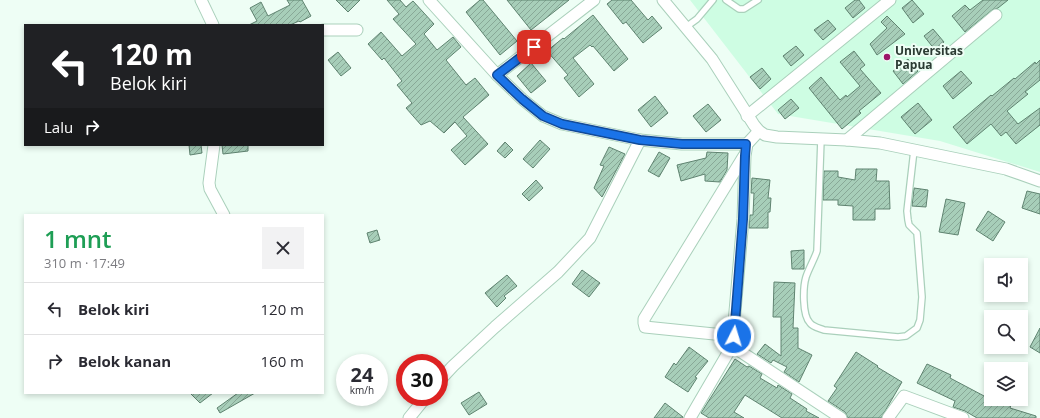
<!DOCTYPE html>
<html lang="id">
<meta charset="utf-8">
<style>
body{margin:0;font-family:"Open Sans",sans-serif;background:#f2f2f3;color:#2b2b33;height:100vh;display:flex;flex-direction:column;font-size:15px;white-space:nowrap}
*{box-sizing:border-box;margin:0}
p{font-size:13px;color:#7c7c81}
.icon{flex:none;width:22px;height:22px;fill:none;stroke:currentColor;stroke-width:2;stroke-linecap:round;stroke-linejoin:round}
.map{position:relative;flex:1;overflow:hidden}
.details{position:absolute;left:24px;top:214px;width:300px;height:180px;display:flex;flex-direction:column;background:#fff;border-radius:0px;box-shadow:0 2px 6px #0003}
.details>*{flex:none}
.banner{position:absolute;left:24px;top:24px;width:300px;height:122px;border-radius:0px;box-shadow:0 2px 6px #0003;background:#202124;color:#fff;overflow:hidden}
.fabs{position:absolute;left:984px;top:258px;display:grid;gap:8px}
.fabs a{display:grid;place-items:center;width:44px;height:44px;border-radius:0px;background:#fff;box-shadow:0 2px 6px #0003;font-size:20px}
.speed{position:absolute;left:336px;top:354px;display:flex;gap:8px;font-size:20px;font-weight:700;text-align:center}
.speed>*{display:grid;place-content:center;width:52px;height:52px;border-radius:50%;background:#fff;box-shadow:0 2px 6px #0003;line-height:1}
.speed small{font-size:10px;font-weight:400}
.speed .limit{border:6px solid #d22;background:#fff;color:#111}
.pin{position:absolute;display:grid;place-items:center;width:34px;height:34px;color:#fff;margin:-17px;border-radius:8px;box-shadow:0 2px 6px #0006}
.me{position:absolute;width:44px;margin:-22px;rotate:5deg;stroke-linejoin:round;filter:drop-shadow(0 0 3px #0008)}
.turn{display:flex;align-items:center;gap:14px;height:84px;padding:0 20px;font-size:18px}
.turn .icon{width:52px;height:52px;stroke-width:2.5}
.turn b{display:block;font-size:28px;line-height:34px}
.then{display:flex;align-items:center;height:38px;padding:0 20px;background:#0003;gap:8px;font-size:15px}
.round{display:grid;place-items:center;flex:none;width:42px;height:42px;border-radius:0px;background:#f2f2f3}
.headline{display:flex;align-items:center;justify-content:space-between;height:68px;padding:0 20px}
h1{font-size:24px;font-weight:600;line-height:30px;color:#1e9e55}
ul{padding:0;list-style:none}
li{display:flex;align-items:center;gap:12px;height:52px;padding:0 20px;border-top:1px solid #e1e1e2}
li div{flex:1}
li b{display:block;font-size:15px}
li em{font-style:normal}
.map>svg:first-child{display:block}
</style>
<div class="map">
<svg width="1040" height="418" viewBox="0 0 1040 418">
<defs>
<pattern id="building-hatch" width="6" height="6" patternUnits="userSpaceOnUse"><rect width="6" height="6" fill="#a7ceb9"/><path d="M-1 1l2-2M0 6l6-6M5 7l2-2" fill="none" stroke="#88a897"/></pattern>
</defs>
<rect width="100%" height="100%" fill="#eefef5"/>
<polygon fill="#cefde3" points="690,0 1040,0 1040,172 940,141 778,114"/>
<g fill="url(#building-hatch)" stroke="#5f8370">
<polygon points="287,0 302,0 311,16 300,22 299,21 290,25 249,25 257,21 250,8 261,2 268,16 290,5"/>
<polygon points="336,0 360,0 348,12"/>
<polygon points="387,0 400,0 406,7 413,1 434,24 424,34 437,50 453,37 461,47 446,60 466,85 475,78 489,95 463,117 488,144 465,165 451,150 467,136 455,122 444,133 430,121 421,125 406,108 412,103 397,85 402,81 384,58 382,60 368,44 381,32 402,56 416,44 393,19 399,14"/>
<polygon points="480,0 483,0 517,41 500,55 466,12"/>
<polygon points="507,0 569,0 531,30"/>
<polygon points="612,0 631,0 648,20 652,16 662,28 643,43 626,22 623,24 607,4"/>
<polygon points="855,0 859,0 865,8 853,18 845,8"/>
<polygon points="912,0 924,14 913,23 902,8"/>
<polygon points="983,0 1008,0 998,8 992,10 965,32 952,16 965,5 970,10"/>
<polygon points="593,15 628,59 614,71 593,46 592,47 590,45 573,58 594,84 579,97 564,78 568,75 547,51 563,38 564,39"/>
<polygon points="887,16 905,34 877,55 870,44 887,28 881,22"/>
<polygon points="828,20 836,29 823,40 814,30"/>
<polygon points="933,29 944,42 935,50 924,36"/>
<polygon points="796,46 804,55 791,66 783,56"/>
<polygon points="854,51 865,65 860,69 881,93 859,111 861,113 842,129 809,88 821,77 840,100 846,95 847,97 860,86 840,62"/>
<polygon points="338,52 351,68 341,76 328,60"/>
<polygon points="908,59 918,71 903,84 893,71"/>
<polygon points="1040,60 1040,80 1025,92 1028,94 1007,111 1018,124 1040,108 1040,125 1016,144 1006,132 1001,136 991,124 967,144 953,127 991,95 992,96 1014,78 1015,79 1035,62 1036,64"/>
<polygon points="531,63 546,81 531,93 517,76"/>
<polygon points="762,68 771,79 760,89 750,77"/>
<polygon points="961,71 972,83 953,99 943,86"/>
<polygon points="655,96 668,113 651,127 638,110"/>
<polygon points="791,99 799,108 785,119 778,110"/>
<polygon points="918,103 932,120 915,134 901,117"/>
<polygon points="708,104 721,120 706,132 693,116"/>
<polygon points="540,140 550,149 533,168 523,159"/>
<polygon points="505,142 513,150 505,158 497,151"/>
<polygon points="189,145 201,145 202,153 190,155"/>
<polygon points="222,145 248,145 248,151 223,154"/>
<polygon points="609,147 625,154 602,197 594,188 604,166 600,165"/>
<polygon points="659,152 670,158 659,177 648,171"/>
<polygon points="707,152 728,153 727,170 720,182 705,181 705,174 681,181 677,165 706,158"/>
<polygon points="856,169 877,169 876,181 889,181 890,209 875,209 875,220 853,220 853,206 838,205 838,200 823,200 824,171 838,171 838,177 855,180"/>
<polygon points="752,178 770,180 768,198 771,198 770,212 768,212 768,228 749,228 750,215 753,215 754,193 751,193"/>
<polygon points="536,180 543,188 529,201 522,194"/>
<polygon points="914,188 928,190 926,207 912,206"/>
<polygon points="1027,191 1040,194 1040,214 1022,208"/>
<polygon points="946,199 965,203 958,235 939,232"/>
<polygon points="988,211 1005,222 993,241 976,230"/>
<polygon points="377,230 380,240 370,243 367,233"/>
<polygon points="804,250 804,269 792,269 791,251"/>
<polygon points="582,270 600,283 589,297 572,284"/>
<polygon points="507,275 517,286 504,296 506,298 497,307 485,293"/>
<polygon points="774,282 795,283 793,328 798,328 798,348 812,355 799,382 784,372 787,367 773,360 771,363 757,354 765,344 781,356 781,317 773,317"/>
<polygon points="1040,328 1040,353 1030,347"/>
<polygon points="689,347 708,361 695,377 697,378 688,392 665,377 674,363 676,365"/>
<polygon points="856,352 878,366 877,367 902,382 881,418 848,418 845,412 828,401 837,388 834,386"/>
<polygon points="735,359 747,367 749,366 762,374 760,378 777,388 778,385 792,394 790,398 807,409 806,411 819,418 782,418 745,395 734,412 744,418 709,418 701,413"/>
<polygon points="927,364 951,375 950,378 986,397 1001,403 1002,401 1011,405 1010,408 1036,416 1036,418 977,418 965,411 953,407 955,401 917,383"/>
<polygon points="479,392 487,404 469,415 461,403"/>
<polygon points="190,393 213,393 200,403"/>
<polygon points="238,393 255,393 220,413 217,408"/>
<polygon points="665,403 683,417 683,418 654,418"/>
</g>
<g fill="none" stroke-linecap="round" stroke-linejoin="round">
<g stroke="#aad0bb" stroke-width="8">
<g id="lane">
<polyline points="726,0 739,9 744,9 758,0"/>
<polyline points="686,27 697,19 713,0"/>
<path d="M821 139 817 251C814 260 809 268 806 277 803 287 802 315 810 323 813 327 819 328 824 330L898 337 906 336 917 328 920 320 922 297 917 233 909 225 908 220 907 211 914 150"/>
</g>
</g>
<g stroke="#aad0bb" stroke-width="13">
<g id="street">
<polyline points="201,0 213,25"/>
<polyline points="429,0 497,75 522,99 543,116 562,124 640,140 682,144 747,144"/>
<polyline points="663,0 712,59 754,125 759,131 765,135 777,137 847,140 880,143 1006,169 1040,181"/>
<polyline points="323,30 357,30"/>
<polyline points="497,75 594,0"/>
<polyline points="747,116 890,0"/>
<polyline points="847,140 996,15"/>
<polyline points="214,145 209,183 210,189 224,215"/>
<polyline points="734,336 645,327 644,323 644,319 744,156"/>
<polyline points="732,346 841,418"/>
<polyline points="439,381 453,366 495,327 558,272 590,238 640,140"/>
<polyline points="409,418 426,397"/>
<polyline points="690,418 732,346 743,219 745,156 747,144 759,131"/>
<polyline points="888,418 904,396 963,418"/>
</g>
</g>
<use href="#lane" stroke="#fff" stroke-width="5.5"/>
<use href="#street" stroke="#fff" stroke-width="11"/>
</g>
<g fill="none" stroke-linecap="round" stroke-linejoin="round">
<g stroke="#114b97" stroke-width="10">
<polyline id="route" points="534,47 497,75 522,99 543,116 562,124 640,140 682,144 746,144 745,156 743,219 734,336"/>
</g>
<use href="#route" stroke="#1a73e8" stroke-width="7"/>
</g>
<circle fill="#9c1769" stroke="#eefef5" stroke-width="1.5" cx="887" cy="57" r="4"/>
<g text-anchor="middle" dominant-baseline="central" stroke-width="4" stroke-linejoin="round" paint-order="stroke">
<g font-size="12" font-weight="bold" fill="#2b3b33" stroke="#eefef5" text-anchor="start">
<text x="895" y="50">Universitas<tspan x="895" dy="14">Papua</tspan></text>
</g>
</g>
</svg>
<div class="fabs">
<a><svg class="icon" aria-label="sound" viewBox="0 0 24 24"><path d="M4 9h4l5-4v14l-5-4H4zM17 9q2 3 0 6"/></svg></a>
<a><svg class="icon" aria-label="search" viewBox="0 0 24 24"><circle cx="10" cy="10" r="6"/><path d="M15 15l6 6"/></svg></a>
<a><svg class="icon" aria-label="layers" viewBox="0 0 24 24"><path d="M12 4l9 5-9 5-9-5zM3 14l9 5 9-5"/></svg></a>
</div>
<div class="speed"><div>24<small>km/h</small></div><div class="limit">30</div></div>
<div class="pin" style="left:534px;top:47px;background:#d93025"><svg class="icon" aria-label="arrive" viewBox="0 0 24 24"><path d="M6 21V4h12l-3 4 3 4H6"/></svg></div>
<svg class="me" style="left:734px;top:336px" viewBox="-20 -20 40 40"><circle r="17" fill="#1a73e8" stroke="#fff" stroke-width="3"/><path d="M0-11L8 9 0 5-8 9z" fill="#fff"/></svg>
<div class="banner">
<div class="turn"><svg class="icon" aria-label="left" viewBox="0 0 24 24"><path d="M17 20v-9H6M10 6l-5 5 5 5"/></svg><div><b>120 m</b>Belok kiri</div></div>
<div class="then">Lalu<svg class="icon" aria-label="right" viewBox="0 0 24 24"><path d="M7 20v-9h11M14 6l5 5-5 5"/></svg></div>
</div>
<section class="details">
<div class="headline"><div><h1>1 mnt</h1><p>310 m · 17:49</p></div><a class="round"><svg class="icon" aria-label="close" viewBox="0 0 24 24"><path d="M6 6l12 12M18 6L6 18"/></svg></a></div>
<ul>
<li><svg class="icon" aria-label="left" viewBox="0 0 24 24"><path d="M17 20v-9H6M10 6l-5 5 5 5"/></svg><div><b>Belok kiri</b></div><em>120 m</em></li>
<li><svg class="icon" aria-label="right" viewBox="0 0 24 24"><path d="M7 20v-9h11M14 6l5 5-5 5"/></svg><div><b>Belok kanan</b></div><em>160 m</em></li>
</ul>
</section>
</div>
